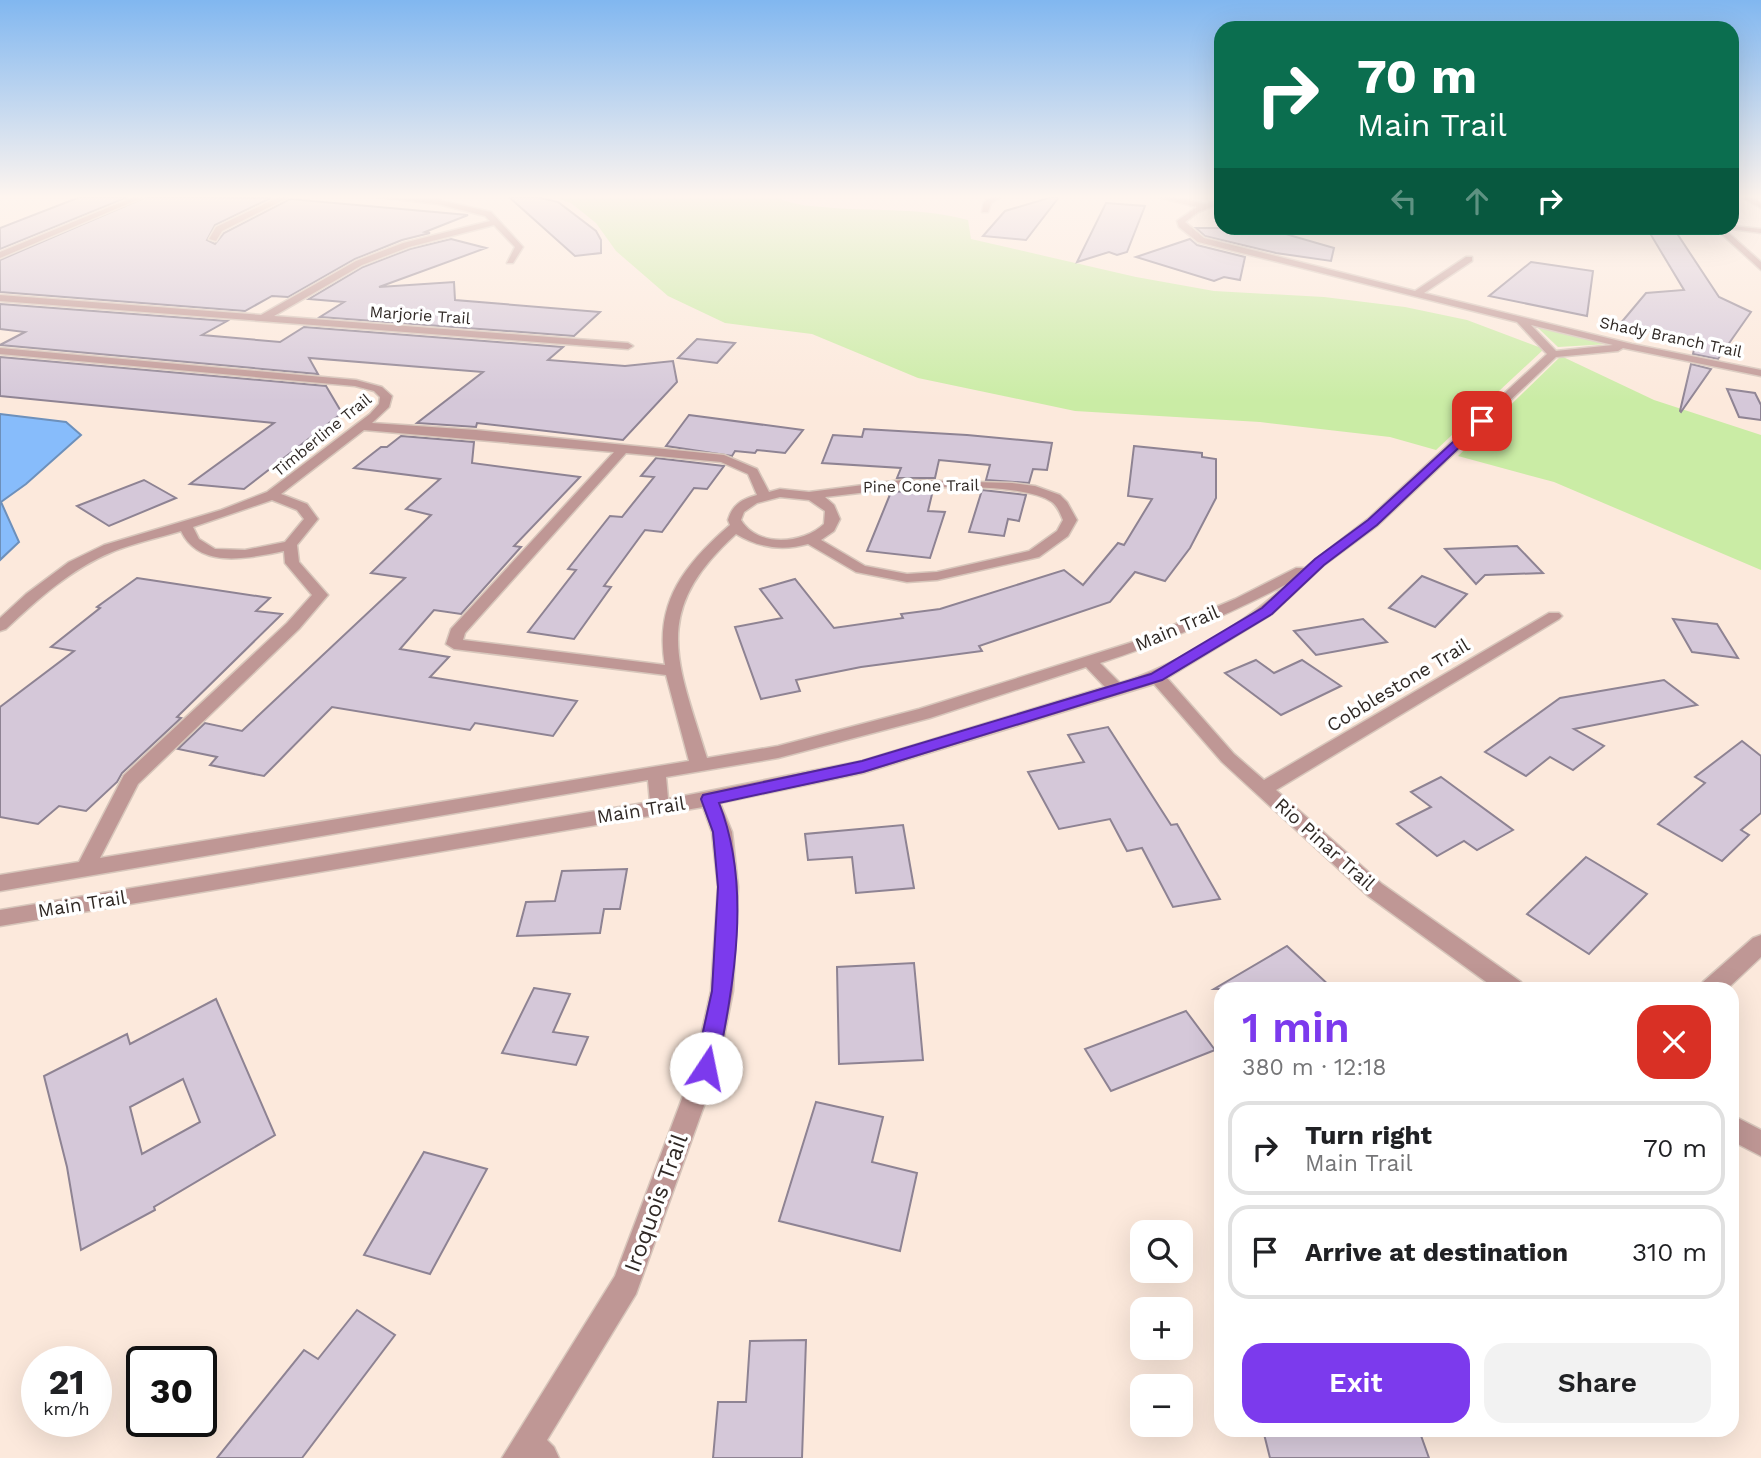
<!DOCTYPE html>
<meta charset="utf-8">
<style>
body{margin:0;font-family:"Work Sans",sans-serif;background:#f2f2f2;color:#202124;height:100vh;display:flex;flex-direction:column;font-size:26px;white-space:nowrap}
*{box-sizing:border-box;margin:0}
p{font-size:23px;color:#757577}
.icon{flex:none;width:38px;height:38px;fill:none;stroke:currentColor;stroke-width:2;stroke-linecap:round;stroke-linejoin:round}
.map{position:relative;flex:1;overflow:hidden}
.panel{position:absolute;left:1214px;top:982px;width:525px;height:455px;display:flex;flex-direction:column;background:#fff;border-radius:21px;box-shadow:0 7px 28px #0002}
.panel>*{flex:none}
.guide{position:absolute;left:1214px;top:21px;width:525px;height:214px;border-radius:21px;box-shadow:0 7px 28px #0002;background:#0b6e4f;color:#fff;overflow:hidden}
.controls{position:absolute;left:1130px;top:1220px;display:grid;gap:14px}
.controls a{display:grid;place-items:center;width:63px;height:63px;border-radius:14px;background:#fff;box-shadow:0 7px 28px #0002;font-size:35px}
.speed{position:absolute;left:21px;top:1346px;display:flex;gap:14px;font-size:35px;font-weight:700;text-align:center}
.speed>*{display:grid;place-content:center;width:91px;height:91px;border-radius:50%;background:#fff;box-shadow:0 7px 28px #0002;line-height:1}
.speed small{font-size:18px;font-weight:400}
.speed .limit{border:4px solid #111;border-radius:10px;background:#fff;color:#111}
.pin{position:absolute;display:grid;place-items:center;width:60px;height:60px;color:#fff;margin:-30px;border-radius:14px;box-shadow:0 4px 10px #0006}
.me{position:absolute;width:77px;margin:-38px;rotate:11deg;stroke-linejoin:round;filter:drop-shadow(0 0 5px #0008)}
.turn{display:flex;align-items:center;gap:24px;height:147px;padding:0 28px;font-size:32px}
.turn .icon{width:91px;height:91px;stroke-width:2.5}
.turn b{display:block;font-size:49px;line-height:60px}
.lanes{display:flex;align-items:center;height:66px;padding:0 28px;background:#0003;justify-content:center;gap:35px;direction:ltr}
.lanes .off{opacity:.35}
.round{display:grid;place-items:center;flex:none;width:74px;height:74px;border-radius:21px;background:#f2f2f2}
.head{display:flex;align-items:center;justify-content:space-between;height:119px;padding:0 28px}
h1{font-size:42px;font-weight:600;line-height:52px;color:#7c3aed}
.action{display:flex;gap:14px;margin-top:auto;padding:14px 28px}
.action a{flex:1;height:80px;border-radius:21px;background:#7c3aed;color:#fff;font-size:28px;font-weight:600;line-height:80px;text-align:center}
.action a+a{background:#f2f2f2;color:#202124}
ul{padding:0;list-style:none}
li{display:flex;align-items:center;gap:21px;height:94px;margin:0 14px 10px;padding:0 14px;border:4px solid #e0e0e0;border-radius:21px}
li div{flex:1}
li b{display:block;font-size:26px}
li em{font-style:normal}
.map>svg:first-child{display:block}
</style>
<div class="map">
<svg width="1761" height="1458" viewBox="0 0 1761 1458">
<rect width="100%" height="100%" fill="#fce9dc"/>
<g fill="#caeca5">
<path d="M553 197H776C795 206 813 206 834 208 878 211 925 208 968 220L971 239 1136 277 1214 291 1324 297 1405 307 1467 320 1544 349 1436 450 1390 437 1260 422 1075 411 918 378 812 334 725 323 668 296 616 251 596 223 571 203Z"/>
<polygon points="1537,327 1609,344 1558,347"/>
<polygon points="1561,356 1654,400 1761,435 1761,570 1554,482 1458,456"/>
</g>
<polygon fill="#87bcfb" stroke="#6d90bb" stroke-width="2" points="0,414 66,422 81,435 26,484 1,502 19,542 0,560"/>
<g fill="#d5c8d9" stroke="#8e8393" stroke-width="2" fill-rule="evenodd">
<polygon points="80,197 128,197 0,249 0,228"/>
<polygon points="146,197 271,198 215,225 207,240 215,244 224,233 290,199 468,215 425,232 430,233 402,240 355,259 288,297 272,296 245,311 0,292 0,260"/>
<polygon points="509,197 536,197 558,202 596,231 601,240 601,253 575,256"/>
<polygon points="1052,197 1059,197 1026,240 983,236 1005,211"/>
<polygon points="1106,203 1145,206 1127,252 1117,255 1109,252 1077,262"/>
<polygon points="1196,228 1265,228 1334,248 1331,261 1276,253 1205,236"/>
<polygon points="1648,230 1676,232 1719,297 1751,312 1718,359 1693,354 1695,345 1666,338 1669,335 1620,324 1646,293 1684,290"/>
<polygon points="451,239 486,248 379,287 454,282 455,300 600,312 574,336 320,317 344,302 309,299 363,267 410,249"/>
<polygon points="1190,239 1197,245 1245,257 1240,280 1224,277 1214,281 1136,257"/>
<polygon points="1531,262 1593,271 1587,316 1489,296"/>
<polygon points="0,304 227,321 202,335 280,342 304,327 563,347 548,360 625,366 673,361 677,382 623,440 477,423 476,427 417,423 483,372 309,358 318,374 0,345 25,332 0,329"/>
<polygon points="697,339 735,343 717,363 678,358"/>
<polygon points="0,357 326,386 342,413 244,489 190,484 274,423 0,396"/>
<polygon points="1691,364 1711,369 1681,412 1680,411"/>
<polygon points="1727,389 1755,393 1761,405 1761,420 1739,417"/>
<polygon points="689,415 803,430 785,453 757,450 755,453 735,451 732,456 666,446"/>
<polygon points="864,429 967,435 1052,443 1047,470 1033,469 1029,483 986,480 990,465 939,460 935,478 897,478 901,468 822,463 833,435 862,437"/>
<polygon points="401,436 474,442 472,463 580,477 514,546 521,547 461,614 434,610 400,649 449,657 430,677 577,701 553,736 475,723 470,730 332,707 264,776 210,765 217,757 178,749 205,723 242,731 405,578 371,573 431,515 406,509 440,479 354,468 381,447 387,447"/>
<polygon points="1134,446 1202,453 1202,457 1216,459 1216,498 1190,548 1165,581 1135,572 1110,602 979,646 982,651 861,667 796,680 800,691 761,699 735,627 782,618 760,589 795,579 834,628 903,618 901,614 940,609 1064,570 1083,585 1118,543 1124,545 1152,499 1128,496"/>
<polygon points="656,458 724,466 707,489 694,488 662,532 645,530 604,586 611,587 574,639 528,632 576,570 568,569 610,516 622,517 654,477 641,476"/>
<polygon points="144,480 176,498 109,526 77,506"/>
<polygon points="933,490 928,511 945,512 930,558 867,551 891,492"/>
<polygon points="982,490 1026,495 1019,521 1008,519 1004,536 969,532"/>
<polygon points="1517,546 1543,573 1485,575 1476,584 1445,549"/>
<polygon points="1422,576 1467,594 1435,627 1389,608"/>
<polygon points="137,578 270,598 256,611 282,614 177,717 181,718 122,773 117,782 86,811 59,806 38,824 0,817 0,707 74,651 51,647 100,608 97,607"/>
<polygon points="1363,619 1387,642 1316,655 1294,631"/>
<polygon points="1673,619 1717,624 1738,658 1692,652"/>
<polygon points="1256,660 1274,673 1302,660 1341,686 1281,715 1225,673"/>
<polygon points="1664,680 1697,705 1574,729 1604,746 1573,770 1550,757 1526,776 1485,752 1560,698"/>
<polygon points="1108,727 1171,825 1177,824 1220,899 1173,907 1142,848 1127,851 1110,819 1059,829 1028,772 1084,762 1068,735"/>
<polygon points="1742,741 1761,756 1761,813 1741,830 1749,835 1722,861 1658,824 1705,783 1695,777"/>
<polygon points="1441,777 1513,830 1477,850 1464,841 1437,856 1397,824 1431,807 1411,792"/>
<polygon points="903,825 914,888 856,893 852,857 808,860 805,834"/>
<polygon points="1586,857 1647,894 1589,954 1527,914"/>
<polygon points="627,869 620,909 604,909 600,933 517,936 526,902 555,901 562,871"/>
<polygon points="1287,946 1333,989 1214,989"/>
<polygon points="914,963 923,1060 839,1064 837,967"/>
<polygon points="534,988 570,994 553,1032 588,1037 576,1065 502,1053"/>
<path d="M216 999 275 1135 154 1207 155 1210 81 1250 67 1167 44 1076 127 1034 130 1044ZM183 1079 200 1122 142 1154 130 1107Z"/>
<polygon points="1186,1011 1215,1050 1111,1091 1085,1049"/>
<polygon points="816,1102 883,1117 872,1162 917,1173 900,1251 779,1221"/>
<polygon points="424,1152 487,1169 430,1274 364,1255"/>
<polygon points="357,1310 395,1335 302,1458 217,1458 304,1350 318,1359"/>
<polygon points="806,1340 802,1458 713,1458 718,1402 746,1402 750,1341"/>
<polygon points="1263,1430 1419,1430 1429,1458 1270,1458"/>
</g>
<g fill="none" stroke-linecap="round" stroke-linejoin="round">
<g stroke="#d7c6bb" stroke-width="3">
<g id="minor">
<polygon points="134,197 144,197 0,258 0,252"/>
<polygon points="279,197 289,197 222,231 216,241 209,239 216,227"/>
<polygon points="377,197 438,200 491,212 523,247 513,263 507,263 515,247 494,225 409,247 362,265 274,316 628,343 633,346 628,349 0,301 0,295 261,315 356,261 403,243 490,221 485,216 438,204"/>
<polygon points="992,197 1001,197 991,203 988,212 982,212 984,202"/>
<path d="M1158 197H1172L1205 204 1222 198V203L1198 212 1185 222 1204 238 1415 291 1466 257H1472V261L1424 293 1632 344 1761 370V376L1623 348 1618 351 1556 357 1378 525 1324 565 1272 614 1167 678 1234 754 1264 780 1549 613H1559L1562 616 1559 619 1276 790 1382 884 1521 982 1524 989H1496L1368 896 1222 762 1154 684 863 773 720 803 732 832 738 887 733 991 718 1067 636 1294 547 1440 554 1447 559 1458H502L615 1276 694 1067 711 991 718 887 712 832 703 807 0 926V910L650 802 648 780 0 891V875L79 862 124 775 287 623 312 595 285 563 284 551C248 558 200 570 181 531 158 538 134 543 112 552 71 569 38 599 6 629L0 631V618L26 594 69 562 104 545 221 510 267 492 370 414 379 404 380 397 374 391 355 386 0 354V348L356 380 382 387 392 396 389 407 372 423 476 430 724 455 757 469 769 492 780 489 809 492 902 480 1012 483 1035 486 1060 495 1067 502 1077 520 1068 536 1039 557 937 580 907 582 856 572 808 544C783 551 759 548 736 534 650 612 677 660 707 758L778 746 919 709 1136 641 1235 599 1296 568H1305L1368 519 1547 354 1517 322 1198 242 1179 227 1177 221 1197 207ZM1531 325 1613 345 1556 351ZM364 430 614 452 451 629 446 644 454 649 666 675 689 761 100 858 138 784 299 629 328 595 299 562 297 545 318 519 307 504 281 494ZM626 453 721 462 748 474 757 495C742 499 732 505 728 520L730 525C685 564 654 602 665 665L463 640 465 633ZM902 488C935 487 1026 483 1052 502 1058 507 1060 513 1063 520L1057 531 1029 551 937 572 907 574 865 566 821 540 834 531 840 519 834 505 825 497ZM780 497 809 500 825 511 824 524C803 544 758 548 741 520L744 512 757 503ZM272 500 297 510 304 519 285 542 245 550 215 549 199 539 193 527ZM1287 584C1245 623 1175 666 1120 683L1100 663C1165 642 1227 615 1287 584ZM1086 667 1105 687 862 761 668 799 666 777 778 758 930 718Z"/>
<polygon points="1742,197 1751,197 1761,203 1761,208"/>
<polygon points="1732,226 1761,229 1761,233 1725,228"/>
<polygon points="1715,228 1723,228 1761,262 1761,270"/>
<polygon points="1761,935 1761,957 1727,989 1700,989 1703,982 1753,938"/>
<polygon points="1732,1115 1761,1130 1761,1156 1732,1141"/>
</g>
</g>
<use href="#minor" fill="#bf9795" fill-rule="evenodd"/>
</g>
<linearGradient id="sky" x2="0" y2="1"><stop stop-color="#81b7f0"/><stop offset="0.49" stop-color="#fef5ef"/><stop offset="1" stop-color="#fef5ef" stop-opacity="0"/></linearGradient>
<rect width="1761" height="401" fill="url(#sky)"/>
<path fill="#7c3aed" stroke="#51269a" stroke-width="2" d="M1478 419 1487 421 1377 525 1324 565 1272 614 1162 680 863 772 719 803C752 886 734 983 717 1068L714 1074 706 1077 699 1074 695 1068 712 991 718 887 713 832 701 799 703 795 862 761 1151 674 1262 608 1315 559 1368 520Z"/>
<g text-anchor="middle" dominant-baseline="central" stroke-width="7" stroke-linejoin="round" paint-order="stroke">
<g font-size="16" fill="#302925" stroke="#fff">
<text transform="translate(420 315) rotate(4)">Marjorie Trail</text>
<text transform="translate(1671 337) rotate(12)">Shady Branch Trail</text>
<text transform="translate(322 435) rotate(-39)">Timberline Trail</text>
<text transform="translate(921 486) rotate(-1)">Pine Cone Trail</text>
</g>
<g font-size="19" fill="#302925" stroke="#fff">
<text transform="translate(1177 628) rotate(-23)">Main Trail</text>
<text transform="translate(1398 685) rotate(-31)">Cobblestone Trail</text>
<text transform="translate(641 810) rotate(-9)">Main Trail</text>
<text transform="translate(1325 844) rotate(42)">Rio Pinar Trail</text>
<text transform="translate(82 904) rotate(-9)">Main Trail</text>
</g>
<g font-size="23" fill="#302925" stroke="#fff">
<text transform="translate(656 1203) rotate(-70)">Iroquois Trail</text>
</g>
</g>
</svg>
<div class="controls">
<a><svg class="icon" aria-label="search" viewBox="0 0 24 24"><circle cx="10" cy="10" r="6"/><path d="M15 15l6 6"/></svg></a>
<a>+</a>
<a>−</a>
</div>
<div class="speed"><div>21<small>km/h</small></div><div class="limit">30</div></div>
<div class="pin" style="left:1482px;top:421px;background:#d93025"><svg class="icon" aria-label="arrive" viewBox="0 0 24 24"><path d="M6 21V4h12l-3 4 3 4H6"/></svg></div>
<svg class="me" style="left:706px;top:1068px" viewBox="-20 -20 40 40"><circle r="19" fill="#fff"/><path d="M0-13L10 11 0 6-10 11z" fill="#7c3aed"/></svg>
<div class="guide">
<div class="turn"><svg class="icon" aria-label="right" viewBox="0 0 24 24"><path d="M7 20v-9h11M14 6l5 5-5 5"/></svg><div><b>70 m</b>Main Trail</div></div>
<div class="lanes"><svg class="icon off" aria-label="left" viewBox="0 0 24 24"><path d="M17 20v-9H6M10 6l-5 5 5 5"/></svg><svg class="icon off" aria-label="ahead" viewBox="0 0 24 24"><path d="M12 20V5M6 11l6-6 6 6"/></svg><svg class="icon" aria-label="right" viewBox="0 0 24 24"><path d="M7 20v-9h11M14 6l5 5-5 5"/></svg></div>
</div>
<section class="panel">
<div class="head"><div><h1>1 min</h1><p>380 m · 12:18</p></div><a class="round" style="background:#d93025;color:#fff"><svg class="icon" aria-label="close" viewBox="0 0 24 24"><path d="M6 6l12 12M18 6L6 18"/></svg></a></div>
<ul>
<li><svg class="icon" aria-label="right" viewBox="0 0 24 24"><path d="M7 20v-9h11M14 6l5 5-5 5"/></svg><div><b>Turn right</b><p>Main Trail</p></div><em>70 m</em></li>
<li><svg class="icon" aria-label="arrive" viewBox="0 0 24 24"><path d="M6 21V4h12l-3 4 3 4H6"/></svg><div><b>Arrive at destination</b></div><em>310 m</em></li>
</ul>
<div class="action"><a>Exit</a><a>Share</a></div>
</section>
</div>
